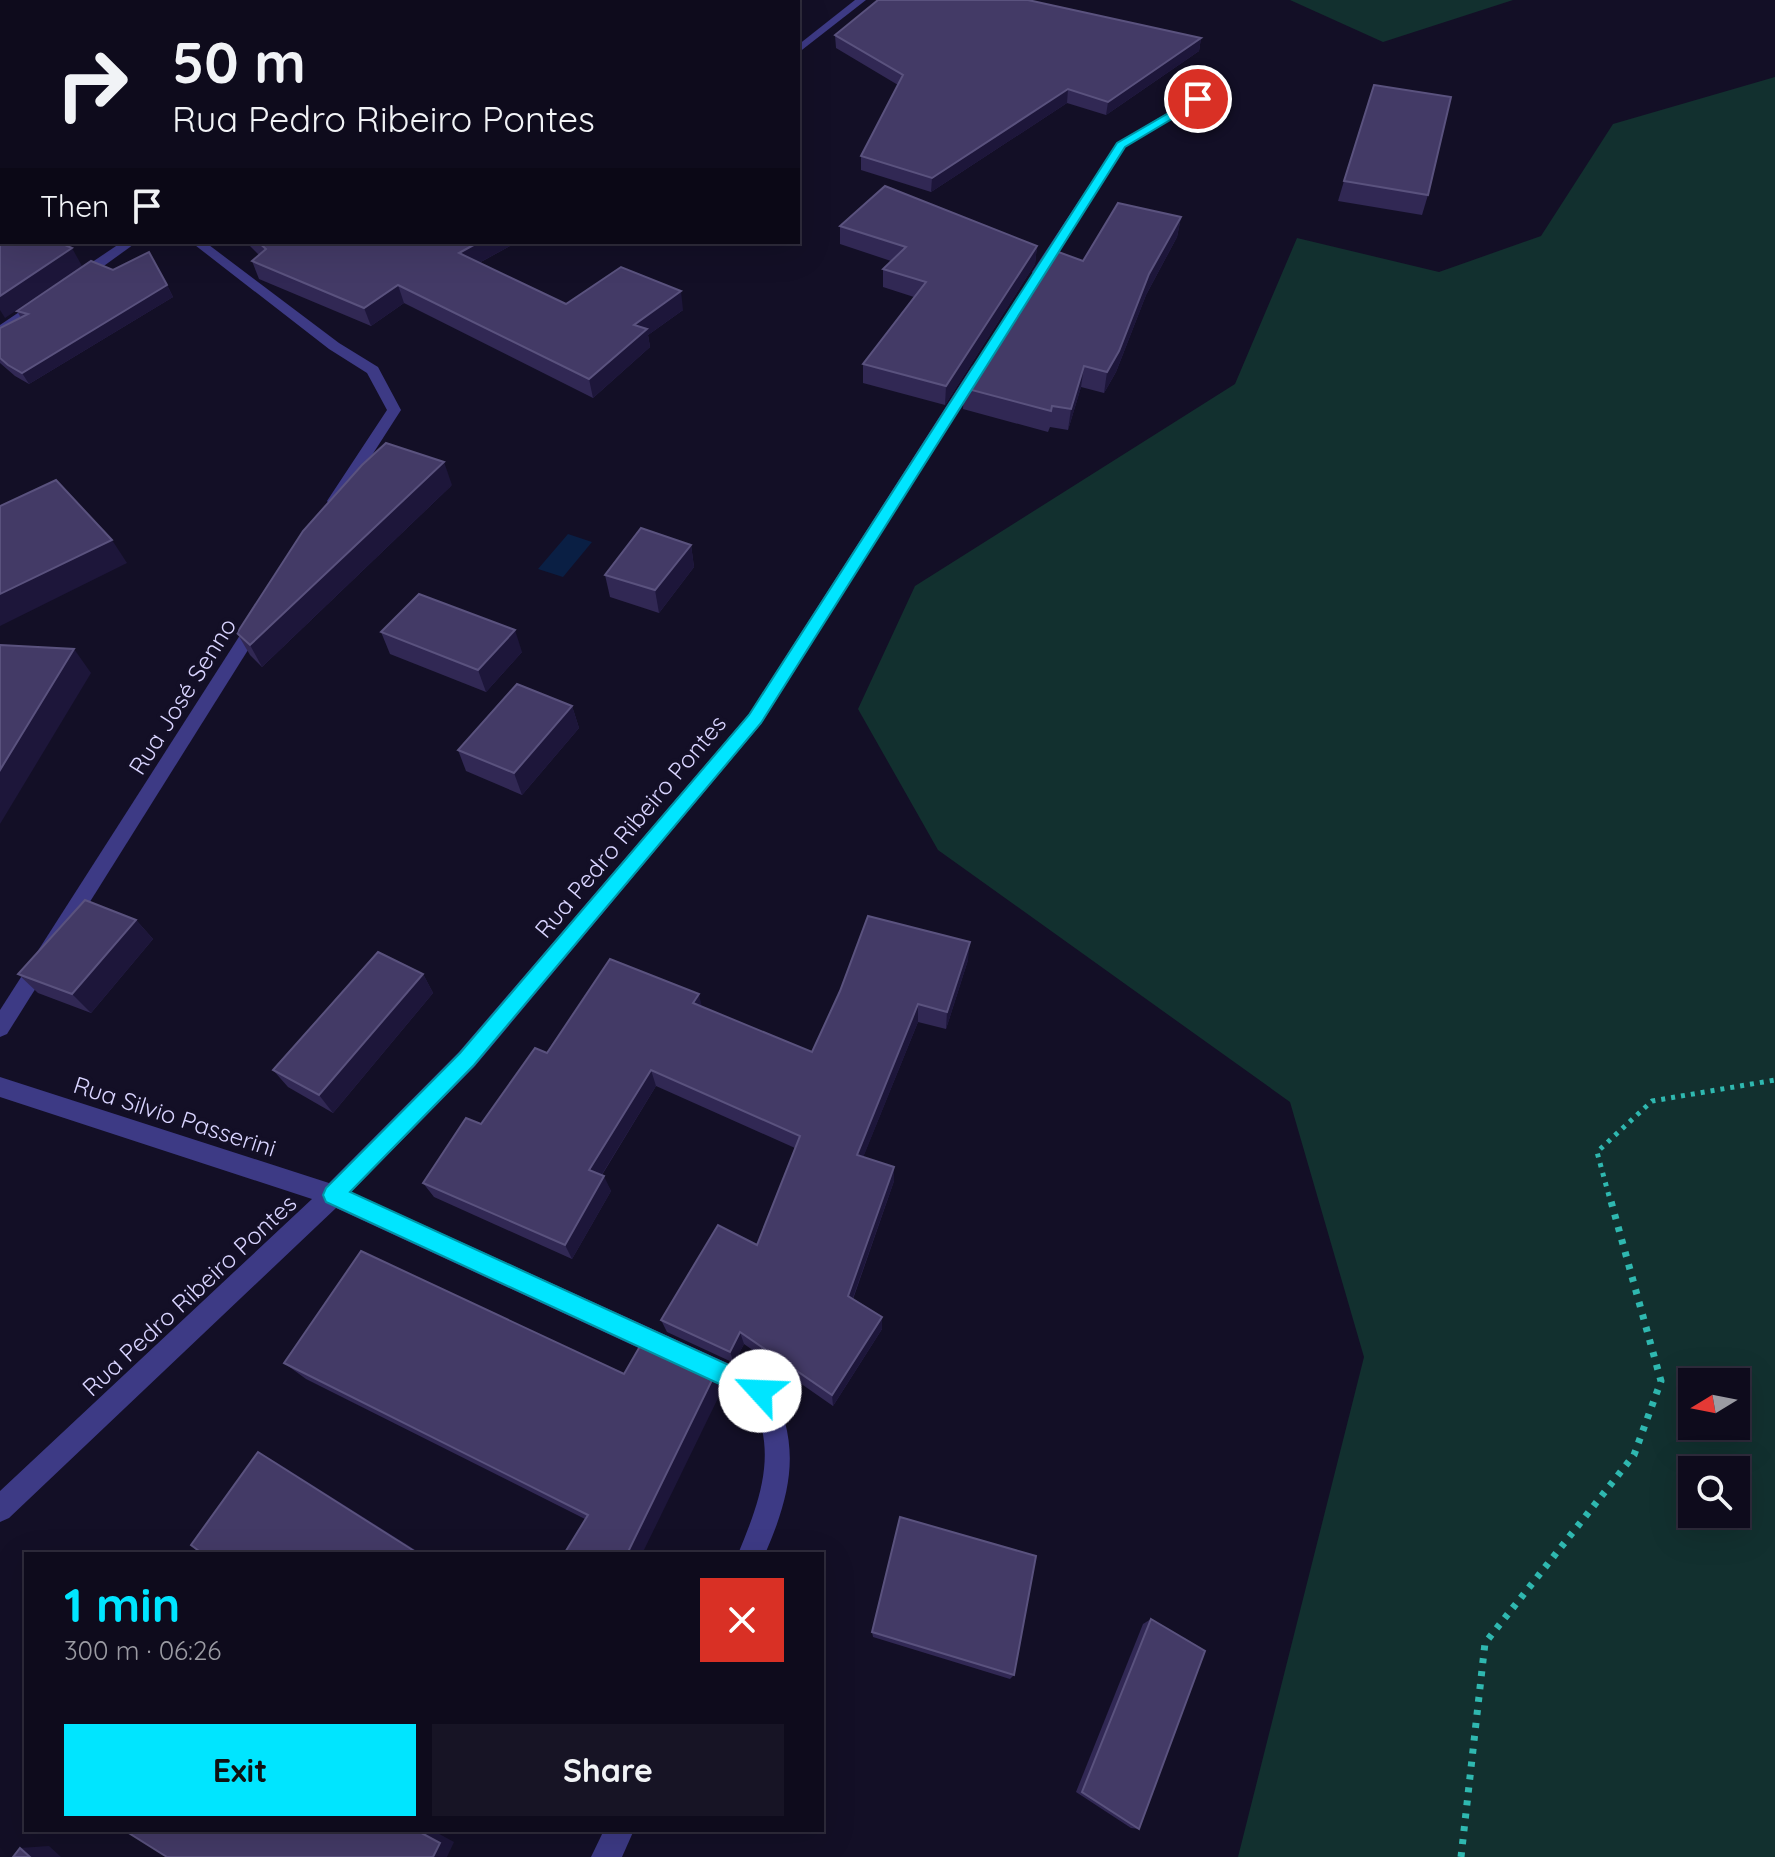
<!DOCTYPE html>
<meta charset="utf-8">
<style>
body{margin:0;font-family:Quicksand,sans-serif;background:#171425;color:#f1f3f6;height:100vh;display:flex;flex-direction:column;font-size:30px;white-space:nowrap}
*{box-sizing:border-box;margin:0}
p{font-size:26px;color:#9b9ba3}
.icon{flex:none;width:44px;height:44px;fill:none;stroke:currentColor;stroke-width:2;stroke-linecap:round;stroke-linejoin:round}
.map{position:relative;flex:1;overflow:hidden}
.details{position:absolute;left:24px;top:1552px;width:800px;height:280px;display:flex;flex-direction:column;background:#0e0b1c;border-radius:0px;box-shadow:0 8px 32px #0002,0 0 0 2px #2e2b3b}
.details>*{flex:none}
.top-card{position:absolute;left:0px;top:0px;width:800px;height:244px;box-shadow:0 8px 32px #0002,0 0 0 2px #2e2b3b;background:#0e0b1c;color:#f1f3f6;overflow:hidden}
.needle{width:52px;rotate:260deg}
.buttons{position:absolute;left:1678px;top:1368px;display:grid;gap:16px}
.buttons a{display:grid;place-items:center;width:72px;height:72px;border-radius:0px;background:#0e0b1c;box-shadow:0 8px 32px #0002,0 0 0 2px #2e2b3b;font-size:40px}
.pin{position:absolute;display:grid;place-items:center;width:68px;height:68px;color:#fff;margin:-34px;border:4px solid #fff;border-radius:50%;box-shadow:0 2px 8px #0007}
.me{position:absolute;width:88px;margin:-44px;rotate:295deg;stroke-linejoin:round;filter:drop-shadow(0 0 6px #0008)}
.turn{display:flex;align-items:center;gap:28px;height:168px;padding:0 40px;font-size:36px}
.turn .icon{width:104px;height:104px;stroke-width:2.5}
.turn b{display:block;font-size:56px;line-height:68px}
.then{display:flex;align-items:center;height:76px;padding:0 40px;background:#0003;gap:16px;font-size:30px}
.round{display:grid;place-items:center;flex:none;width:84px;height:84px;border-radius:0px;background:#171425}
.overview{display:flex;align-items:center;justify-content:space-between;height:136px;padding:0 40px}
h1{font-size:48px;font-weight:700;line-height:60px;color:#00e5ff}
.cta{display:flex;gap:16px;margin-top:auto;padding:16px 40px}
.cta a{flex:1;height:92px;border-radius:0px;background:#00e5ff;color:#111;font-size:32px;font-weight:700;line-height:92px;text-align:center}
.cta a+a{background:#171425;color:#f1f3f6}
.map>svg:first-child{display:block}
</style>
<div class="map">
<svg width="1775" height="1857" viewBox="0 0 1775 1857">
<rect width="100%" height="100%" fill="#130f26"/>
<g fill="#12302f" fill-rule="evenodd">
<polygon points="1290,0 1513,0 1383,42"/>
<path d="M1775 77V1857H1238L1364 1357 1290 1102 938 850 858 709 915 586 1235 384 1297 238 1439 272 1541 236 1613 124ZM1736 1382V1426H1692V1382ZM1692 1470H1736V1514H1692Z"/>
</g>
<polygon fill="#0a1f44" points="568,534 592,542 563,577 538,569"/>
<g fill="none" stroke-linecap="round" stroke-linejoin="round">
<polyline stroke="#2fb8b0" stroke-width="5" stroke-dasharray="4 6" stroke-linecap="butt" points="1609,1196 1597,1152 1652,1101 1775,1080"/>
<polyline stroke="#2fb8b0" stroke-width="7" stroke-dasharray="5 8" stroke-linecap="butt" points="1461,1857 1485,1643 1634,1455 1661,1381 1609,1194"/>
<g fill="#3d3a85" fill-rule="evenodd">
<polygon points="613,0 624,0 625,2 614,2"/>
<polygon points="855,0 866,0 798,53 798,45"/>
<polygon points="1194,97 1204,99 1125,147 1044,275 1034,275 1032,272 1117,143"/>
<polygon points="122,242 137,242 83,281 73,281 73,275"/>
<polygon points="191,242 205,242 339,343 378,367 401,410 340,505 330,505 327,501 387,410 367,373 329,349"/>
<polygon points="37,300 49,303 0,335 0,325"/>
<path d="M979 362 986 366 761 724 475 1066 351 1192 769 1382C802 1444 792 1492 765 1554H738C759 1503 779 1452 751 1400L336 1208 9 1518 0 1522V1491L312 1199 0 1097V1077L329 1183 459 1052 749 714 972 366Z"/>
<polygon points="257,616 265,622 263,626 7,1034 0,1037 0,1010 251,618"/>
<polygon points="604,1830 634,1830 622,1857 591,1857"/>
</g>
</g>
<g fill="#312854">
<polygon points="835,35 1201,38 1199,51 1106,115 1067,103 931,192 861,170 861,156 898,85 836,48"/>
<polygon points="1344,181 1428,195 1422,215 1338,201"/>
<polygon points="1181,217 1177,237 1146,295 1116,372 1104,393 1081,387 1068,430 1050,427 1048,432 963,409 964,388 1083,261"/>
<polygon points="840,226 1037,246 1035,264 945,405 863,383 863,364 914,297 883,287 883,269 891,261 840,244"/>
<polygon points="246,242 509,242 510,246 479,263 566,304 683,310 648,335 650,347 593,398 404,303 371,326 259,279 252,261 259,255"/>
<polygon points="113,270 167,285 173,297 29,384 15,376 0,363 0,328 21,318 17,311"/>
<polygon points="452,485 262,667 250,655 237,633"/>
<polygon points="691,545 694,567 659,613 610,597 605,575"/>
<polygon points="381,632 522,652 486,692 390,654"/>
<polygon points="572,706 579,728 522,795 466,771 458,750"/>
<polygon points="136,920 153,939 91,1013 38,993 18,974"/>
<polygon points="968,960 946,1029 918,1022 863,1157 894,1167 894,1181 853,1299 882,1329 833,1406 744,1344 734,1363 667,1332 661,1320 757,1245 795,1148 656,1086 602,1175 611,1191 572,1259 434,1197 423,1183 481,1124 547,1053 701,1006 812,1052"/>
<polygon points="423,974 433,993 333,1113 288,1087 273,1070"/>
<polygon points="284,1363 624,1374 722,1390 585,1519 306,1379"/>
<polygon points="1151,1619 1139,1829 1131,1828 1076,1792 1143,1624"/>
<polygon points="872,1632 1014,1675 1010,1679 873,1637"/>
</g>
<g fill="#1d163a">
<polygon points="163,0 199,0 196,2 160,2"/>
<polygon points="1201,38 1199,51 1106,115 1108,102"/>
<polygon points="1068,89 1067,103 931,192 932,178"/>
<polygon points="1181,217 1177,237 1146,295 1116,372 1104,393 1107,372 1149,274"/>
<polygon points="479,242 509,242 510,246 464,271 459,253"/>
<polygon points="1037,246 1035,264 945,405 946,386"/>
<polygon points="72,248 82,266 5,318 0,310 0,296"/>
<polygon points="167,285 173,297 29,384 22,373"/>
<polygon points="398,285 404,303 371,326 364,308"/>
<polygon points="681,291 683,310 648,335 650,347 593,398 589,379 634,325"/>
<polygon points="1084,366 1081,387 1068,430 1071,409"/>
<polygon points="444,462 452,485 262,667 250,645"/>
<polygon points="112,540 127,563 0,626 0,594"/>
<polygon points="691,545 694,567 659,613 655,590"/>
<polygon points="515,630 522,652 486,692 478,670"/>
<polygon points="74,649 91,673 0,824 0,770"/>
<polygon points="572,706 579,728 522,795 514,773"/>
<polygon points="136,920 153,939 91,1013 72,994"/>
<polygon points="970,942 968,960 946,1029 947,1012"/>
<polygon points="423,974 433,993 333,1113 319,1095"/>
<polygon points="699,994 703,1012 693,1003"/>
<polygon points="918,1004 918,1022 858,1170 857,1155"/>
<polygon points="651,1070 656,1086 596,1184 589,1170"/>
<polygon points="894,1167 894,1181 849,1309 848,1296"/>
<polygon points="604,1176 611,1191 572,1259 565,1245"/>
<polygon points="882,1317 882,1329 833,1406 832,1395"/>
<polygon points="740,1332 744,1344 734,1363 730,1352"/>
<polygon points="715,1374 722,1390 642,1554 627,1554"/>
<polygon points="258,1452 276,1462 422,1554 419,1554"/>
<polygon points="416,1830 432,1830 454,1842 447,1857 433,1857"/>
<polygon points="49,1846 61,1857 30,1857 20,1848"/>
</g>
<g fill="#433a66" stroke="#5a527e" stroke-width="2">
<polygon points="0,0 163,0 160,2 2,2 2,208 0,209"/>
<polygon points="477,0 600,0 605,2 472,2"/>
<polygon points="878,0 1028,0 1201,38 1108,102 1068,89 932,178 861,156 903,75 835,35"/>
<polygon points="1374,85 1451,97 1428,195 1344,181"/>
<polygon points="885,186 1037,246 946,386 863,364 926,282 883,269 906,247 840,226"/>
<polygon points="1118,203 1181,217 1149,274 1119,351 1107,372 1084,366 1071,409 1052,406 1051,411 964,388 1053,250 1083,261"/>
<polygon points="0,217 2,218 2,242 58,242 72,248 0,296"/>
<polygon points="258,242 479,242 459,253 566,304 621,267 681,291 634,325 647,329 589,379 398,285 364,308 252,261 266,249"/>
<polygon points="149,252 167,285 22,373 8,365 0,358 0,328 28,314 17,311 91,261 113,270"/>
<polygon points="386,443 444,462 250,645 237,633 303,531 362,465"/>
<polygon points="56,480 112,540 0,594 0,506"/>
<polygon points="641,528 691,545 655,590 605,575"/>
<polygon points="419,594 515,630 478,670 381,632"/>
<polygon points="0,645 74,649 0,770"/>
<polygon points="517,684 572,706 514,773 458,750"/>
<polygon points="85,900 136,920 72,994 18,974"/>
<polygon points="868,916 970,942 947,1012 918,1004 857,1155 894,1167 848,1296 882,1317 832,1395 740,1332 730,1352 661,1320 718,1225 757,1245 800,1136 651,1070 589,1170 604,1176 565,1245 423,1183 466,1118 481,1124 535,1048 547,1053 610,959 699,994 693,1003 812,1052 840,991"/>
<polygon points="378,952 423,974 319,1095 273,1070"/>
<polygon points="361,1251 624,1374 643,1341 715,1374 627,1554 564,1554 588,1515 284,1363"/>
<polygon points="258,1452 419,1554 203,1554 191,1545"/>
<polygon points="900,1517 1036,1556 1014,1675 872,1632"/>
<polygon points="1151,1619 1205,1651 1139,1829 1082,1792"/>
<polygon points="124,1830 416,1830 440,1843 433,1857 167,1857"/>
<polygon points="20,1848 30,1857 13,1857"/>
</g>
<polygon fill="#00e5ff" stroke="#0095a6" stroke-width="2" points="1198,96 1204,99 1202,101 1125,147 761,723 474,1065 350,1192 768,1383 772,1391 768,1399 760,1402 752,1399 326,1202 323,1195 326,1188 460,1053 749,715 1117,143"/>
<g text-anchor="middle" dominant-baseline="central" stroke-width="8" stroke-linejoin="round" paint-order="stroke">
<g font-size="24" fill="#d9d4ff" stroke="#130f26">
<text transform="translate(182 696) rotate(-58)">Rua José Senno</text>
<text transform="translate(630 826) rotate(-50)">Rua Pedro Ribeiro Pontes</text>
<text transform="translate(175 1116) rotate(18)">Rua Silvio Passerini</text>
<text transform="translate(189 1295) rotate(-43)">Rua Pedro Ribeiro Pontes</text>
</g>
</g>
</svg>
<div class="buttons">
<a><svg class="needle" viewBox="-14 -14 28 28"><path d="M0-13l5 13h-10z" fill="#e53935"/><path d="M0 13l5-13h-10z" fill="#9b9ba3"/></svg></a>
<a><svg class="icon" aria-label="search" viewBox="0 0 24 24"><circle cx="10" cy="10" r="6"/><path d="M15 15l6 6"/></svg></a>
</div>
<div class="pin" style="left:1198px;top:99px;background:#d93025"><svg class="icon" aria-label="arrive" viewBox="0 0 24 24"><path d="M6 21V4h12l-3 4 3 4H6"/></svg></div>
<svg class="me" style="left:760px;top:1391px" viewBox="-20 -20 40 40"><circle r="19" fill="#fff"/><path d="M0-13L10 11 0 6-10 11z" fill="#00e5ff"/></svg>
<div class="top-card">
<div class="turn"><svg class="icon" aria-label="right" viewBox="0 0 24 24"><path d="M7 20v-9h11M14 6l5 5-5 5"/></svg><div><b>50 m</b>Rua Pedro Ribeiro Pontes</div></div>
<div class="then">Then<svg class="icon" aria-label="arrive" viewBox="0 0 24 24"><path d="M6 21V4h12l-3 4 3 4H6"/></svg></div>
</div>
<section class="details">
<div class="overview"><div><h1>1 min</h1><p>300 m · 06:26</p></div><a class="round" style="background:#d93025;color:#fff"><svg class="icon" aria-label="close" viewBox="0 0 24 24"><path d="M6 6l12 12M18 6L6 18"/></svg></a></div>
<div class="cta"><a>Exit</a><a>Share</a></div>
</section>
</div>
